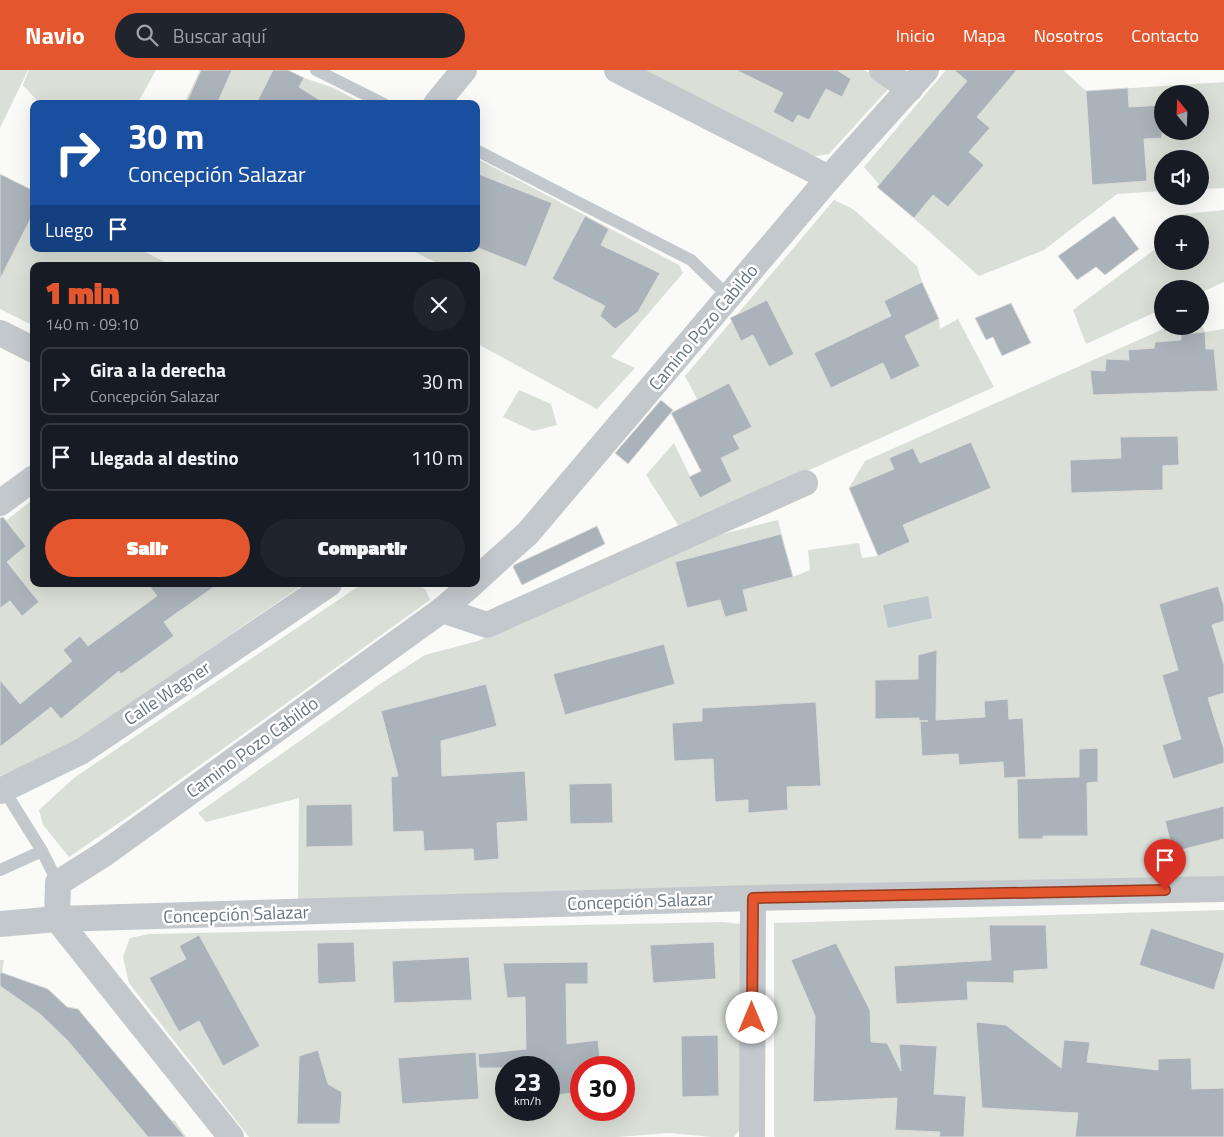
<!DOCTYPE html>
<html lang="es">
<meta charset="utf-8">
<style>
body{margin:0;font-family:"Titillium Web",sans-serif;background:#20242c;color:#f1f3f6;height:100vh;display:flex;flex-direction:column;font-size:19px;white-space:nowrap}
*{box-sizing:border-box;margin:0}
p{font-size:16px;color:#9ea1a6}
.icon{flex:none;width:28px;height:28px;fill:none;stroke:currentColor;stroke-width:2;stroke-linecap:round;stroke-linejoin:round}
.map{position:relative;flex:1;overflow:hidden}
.sheet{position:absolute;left:30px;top:192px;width:450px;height:325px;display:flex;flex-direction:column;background:#171b24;border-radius:10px;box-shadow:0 5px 20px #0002}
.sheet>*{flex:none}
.banner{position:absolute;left:30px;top:30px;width:450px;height:152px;border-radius:10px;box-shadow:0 5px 20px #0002;background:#1a4fa0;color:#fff;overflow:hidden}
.needle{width:32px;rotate:341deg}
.fabs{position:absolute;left:1154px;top:15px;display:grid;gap:10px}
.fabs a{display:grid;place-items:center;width:55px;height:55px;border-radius:50%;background:#171b24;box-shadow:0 5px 20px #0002;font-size:25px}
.speed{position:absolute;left:495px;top:986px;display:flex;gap:10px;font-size:25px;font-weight:700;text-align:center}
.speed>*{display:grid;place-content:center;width:65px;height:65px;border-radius:50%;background:#171b24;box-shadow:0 5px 20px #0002;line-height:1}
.speed small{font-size:12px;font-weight:400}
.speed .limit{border:8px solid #d22;background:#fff;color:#111}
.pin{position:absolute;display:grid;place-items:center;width:42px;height:42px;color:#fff;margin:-51px -21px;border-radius:50% 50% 50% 0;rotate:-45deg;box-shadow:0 0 5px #0007}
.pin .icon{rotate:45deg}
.me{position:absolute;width:55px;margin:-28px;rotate:0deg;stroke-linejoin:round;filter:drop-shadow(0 0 4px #0008)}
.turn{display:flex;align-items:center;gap:18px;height:105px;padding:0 15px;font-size:22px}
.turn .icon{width:65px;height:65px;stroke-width:2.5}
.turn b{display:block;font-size:35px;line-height:42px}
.then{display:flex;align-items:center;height:48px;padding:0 15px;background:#0003;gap:10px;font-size:19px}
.round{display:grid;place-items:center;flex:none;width:52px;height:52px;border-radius:26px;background:#20242c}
.overview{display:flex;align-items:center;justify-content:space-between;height:85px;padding:0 15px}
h1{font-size:30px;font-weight:800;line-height:38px;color:#e4572e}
.button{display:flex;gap:10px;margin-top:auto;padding:10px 15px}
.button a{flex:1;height:58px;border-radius:30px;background:#e4572e;color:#fff;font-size:20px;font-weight:800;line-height:58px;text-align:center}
.button a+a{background:#20242c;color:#f1f3f6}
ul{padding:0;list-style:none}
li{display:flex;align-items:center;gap:15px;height:68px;margin:0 10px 8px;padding:0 5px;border:2px solid #363941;border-radius:10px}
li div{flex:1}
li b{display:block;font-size:19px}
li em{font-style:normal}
header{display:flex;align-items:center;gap:30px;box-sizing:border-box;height:70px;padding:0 25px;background:#e4572e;color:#fff}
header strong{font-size:24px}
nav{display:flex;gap:28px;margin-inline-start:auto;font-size:18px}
.search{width:350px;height:45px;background:#20242c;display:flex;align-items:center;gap:12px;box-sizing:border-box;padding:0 18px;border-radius:28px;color:#9ea1a6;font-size:19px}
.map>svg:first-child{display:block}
</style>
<header>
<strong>Navio</strong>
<div class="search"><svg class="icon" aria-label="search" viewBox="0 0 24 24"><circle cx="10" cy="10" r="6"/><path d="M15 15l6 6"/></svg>Buscar aquí</div>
<nav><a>Inicio</a><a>Mapa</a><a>Nosotros</a><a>Contacto</a></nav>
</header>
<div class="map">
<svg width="1224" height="1067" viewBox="0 0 1224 1067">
<rect width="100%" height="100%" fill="#fafaf8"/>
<g fill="#dadfd7" fill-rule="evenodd">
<polygon points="0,0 28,0 0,58"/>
<polygon points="29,0 156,0 137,34 40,34 23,15"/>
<polygon points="200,0 288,0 304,8 334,18 363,34 184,34"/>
<polygon points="641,0 864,0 882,9 889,18 829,84 811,87"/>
<path d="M946 0H1063L1086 21 1224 12V118L1200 119V89H1162V121L1117 124 1044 180 979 206 890 127 864 97ZM1162 24H1200V61H1162Z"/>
<polygon points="476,88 679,195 683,203 611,287 635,298 597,339 476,273 476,196 441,196 441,195 409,179 476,179"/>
<polygon points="0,108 34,125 34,179 139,179 173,196 34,196 34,256 0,239"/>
<polygon points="834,130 853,139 917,196 922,212 939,249 940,259 958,249 994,317 680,458 646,405 674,373 700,427 732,411 708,361 686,351 679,339 697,329 685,306"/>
<polygon points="1224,140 1224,212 1200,223 1200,219 1162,219 1162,239 1086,274 1073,240 1162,174 1162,191 1200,191 1200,154 1171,154 1174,145"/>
<polygon points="1200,253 1205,262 1224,259 1224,810 298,830 299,728 206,752 198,743 383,612 425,585 478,571 696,471 778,450 793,507 810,500 808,480 859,473 862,488 878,486 849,418 865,391 1170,256 1200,256"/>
<polygon points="519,320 551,334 557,355 533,361 503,347"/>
<polygon points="34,429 34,514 304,514 67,677 0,706 0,455"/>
<polygon points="362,514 416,514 426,520 430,530 132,744 69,787 43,755 39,740 75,707"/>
<polygon points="1224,840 1224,1067 775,1067 774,1065 774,853"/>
<path d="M723 852 740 854V1059L734 1067H712L669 1063 617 1067H249L129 913 123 887 130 868 149 864ZM506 998H549V1040H506ZM581 998H624V1040H581Z"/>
<polygon points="0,890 4,890 2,903 47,919 67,937 78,939 162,1039 159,1042 169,1050 175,1051 186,1067 0,1067"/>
</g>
<polygon fill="#bbc7cb" points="928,526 932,548 888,558 883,535"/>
<g fill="#aab3b9" stroke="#dcdcda">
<polygon points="201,0 232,0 217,34 186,34"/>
<polygon points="273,0 288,0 304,8 299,17 326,34 256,34"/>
<polygon points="736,0 837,0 851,9 842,27 826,19 809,50 798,45 793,53 773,42 783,23"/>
<polygon points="954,0 1017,0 977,47 990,58 969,82 984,95 948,137 933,125 914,148 877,117 967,11"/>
<polygon points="1128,18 1129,37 1162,35 1162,68 1144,69 1147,111 1092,115 1086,21"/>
<polygon points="476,103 552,133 526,197 476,177"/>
<polygon points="0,104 34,121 34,142 0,209"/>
<polygon points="585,146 609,159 601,175 660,203 638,242 615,259 600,246 605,236 552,209"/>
<polygon points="1114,146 1139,179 1105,205 1096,197 1077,210 1058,186"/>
<polygon points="922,212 939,249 905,266 920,296 891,310 883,293 831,318 814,283 891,246 884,231"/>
<polygon points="767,230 794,284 769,297 753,265 741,271 730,248"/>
<polygon points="1011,233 1031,273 1002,286 993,267 986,270 975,248"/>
<polygon points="1205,262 1206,279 1214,279 1218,321 1093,325 1090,300 1105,301 1106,289 1129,290 1128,280 1154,278 1155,272 1181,270 1181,264"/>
<polygon points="729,313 752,357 733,366 740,379 721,388 732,411 700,428 689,407 701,401 671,343"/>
<polygon points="661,330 673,340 628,394 615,383"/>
<polygon points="1178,366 1179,395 1163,396 1163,420 1071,423 1070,390 1121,388 1120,367"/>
<polygon points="971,372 991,418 903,455 910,472 878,486 849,418 894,399 889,388 913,378 920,393"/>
<polygon points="3,447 26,476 7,492 39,532 22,546 10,531 0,538 0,448"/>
<polygon points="597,456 605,474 522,515 513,497 514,495"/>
<polygon points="781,464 793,507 743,520 748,541 725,547 720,530 687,538 675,492"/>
<polygon points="148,514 218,514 164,552 174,566 121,604 119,601 61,649 51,637 0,677 0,610 20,634 72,591 63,580 80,566 88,576 157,526"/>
<polygon points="1218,516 1224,536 1224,551 1212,555 1224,595 1224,623 1208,628 1224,679 1224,693 1173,709 1162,675 1181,669 1162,605 1178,600 1159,534"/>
<polygon points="664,574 675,614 565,645 553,604"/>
<polygon points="937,580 936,650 985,647 984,631 1008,629 1009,649 1023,648 1026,707 1004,708 1003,692 959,695 958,684 922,686 920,651 928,651 919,651 919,648 875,649 875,610 918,609 918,585"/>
<polygon points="486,614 497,656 441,671 442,706 525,701 528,751 497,753 499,789 474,791 473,779 424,781 423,761 393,762 391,707 398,706 381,641"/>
<polygon points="816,632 821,716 787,717 788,740 748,743 748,730 715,732 713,689 674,691 672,653 702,651 702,638"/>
<polygon points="1098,678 1098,712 1087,713 1088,766 1043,766 1043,769 1018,769 1017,709 1079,707 1079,679"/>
<polygon points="612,713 613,753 570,754 569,714"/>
<polygon points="352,734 353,776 306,777 306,735"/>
<polygon points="1224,736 1224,769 1173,782 1165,751"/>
<polygon points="989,855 1046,855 1048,899 1014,901 1014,913 967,912 968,930 896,934 894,896 991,890"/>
<polygon points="1151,858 1224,883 1224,888 1214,920 1139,895"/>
<polygon points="199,865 260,976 223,996 199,951 179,962 149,908 186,889 179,876"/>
<polygon points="354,872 356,912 318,914 317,873"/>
<polygon points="714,872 716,909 653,913 650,875"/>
<polygon points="836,873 870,940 871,972 887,973 901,1001 899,974 937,976 934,1024 966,1026 964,1067 939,1067 940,1062 895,1060 897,1028 813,1032 815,946 791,890"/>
<polygon points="469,887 472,930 394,933 392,891"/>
<polygon points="588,892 588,914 566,914 567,974 598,970 601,998 581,998 581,1022 549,1026 549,998 479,998 478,984 526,979 525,927 507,928 503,893"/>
<polygon points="0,902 48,919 67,937 78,939 185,1067 148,1067 68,971 40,944 0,916"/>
<polygon points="976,952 1006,955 1061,998 1064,970 1090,972 1087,992 1158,1000 1158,989 1191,988 1192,1019 1224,1018 1224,1067 1075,1067 1078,1043 982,1038"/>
<polygon points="718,965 719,1026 682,1027 681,966"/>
<polygon points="318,980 328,1014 342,1022 340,1054 297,1054 299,986"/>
<polygon points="476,982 479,1029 402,1034 398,988"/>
</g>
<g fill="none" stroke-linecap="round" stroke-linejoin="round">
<g stroke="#c3c8cc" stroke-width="12">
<polyline points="316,0 384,34"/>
<polyline points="476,80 691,190 729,227"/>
<polyline points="4,720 42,781 58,813"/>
<polyline points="0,800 42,781"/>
</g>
<g stroke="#c3c8cc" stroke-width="26">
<polyline points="617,0 829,108"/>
<polyline points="882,0 910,19"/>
<polyline points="436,34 464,0"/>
<polyline points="0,263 34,280"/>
<polyline points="0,433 34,408"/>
<polyline points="476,510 528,463 829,108 926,0"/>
<polyline points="442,540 487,555 805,413"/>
<polyline points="0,721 82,681 329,514"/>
<polyline points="57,849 58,813 104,784 442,540 472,514"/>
<polyline points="57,849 231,1067"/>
<polyline points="0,854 57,849 753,828 1224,819"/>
<polyline points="752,1067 753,828"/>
</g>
</g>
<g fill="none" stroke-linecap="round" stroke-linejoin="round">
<g stroke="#94391e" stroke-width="12">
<polyline id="route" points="752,948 753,828 1165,820"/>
</g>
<use href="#route" stroke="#e4572e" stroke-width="9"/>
</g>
<g text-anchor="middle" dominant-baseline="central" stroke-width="5" stroke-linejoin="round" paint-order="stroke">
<g font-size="18" fill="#657683" stroke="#fff">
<text transform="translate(703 257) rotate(-50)">Camino Pozo Cabildo</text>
<text transform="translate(167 623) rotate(-34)">Calle Wagner</text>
<text transform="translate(252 677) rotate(-36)">Camino Pozo Cabildo</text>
<text transform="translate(640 831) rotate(-2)">Concepción Salazar</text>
<text transform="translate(236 844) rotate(-2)">Concepción Salazar</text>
</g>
</g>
</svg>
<div class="fabs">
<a><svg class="needle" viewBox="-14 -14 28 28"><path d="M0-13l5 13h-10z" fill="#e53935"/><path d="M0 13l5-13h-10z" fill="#9ea1a6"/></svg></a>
<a><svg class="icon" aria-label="sound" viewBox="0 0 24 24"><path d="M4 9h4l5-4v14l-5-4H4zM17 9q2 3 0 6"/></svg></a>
<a>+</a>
<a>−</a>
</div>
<div class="speed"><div>23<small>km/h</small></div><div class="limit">30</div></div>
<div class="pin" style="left:1165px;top:820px;background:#d93025"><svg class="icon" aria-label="arrive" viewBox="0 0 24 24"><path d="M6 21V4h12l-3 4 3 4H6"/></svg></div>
<svg class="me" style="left:752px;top:948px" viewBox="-20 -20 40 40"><circle r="19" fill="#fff"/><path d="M0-13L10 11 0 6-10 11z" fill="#e4572e"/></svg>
<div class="banner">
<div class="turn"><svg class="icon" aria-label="right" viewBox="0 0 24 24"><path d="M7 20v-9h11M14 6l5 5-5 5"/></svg><div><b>30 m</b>Concepción Salazar</div></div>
<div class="then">Luego<svg class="icon" aria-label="arrive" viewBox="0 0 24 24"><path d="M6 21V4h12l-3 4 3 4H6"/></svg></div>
</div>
<section class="sheet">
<div class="overview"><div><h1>1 min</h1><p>140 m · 09:10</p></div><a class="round"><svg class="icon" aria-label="close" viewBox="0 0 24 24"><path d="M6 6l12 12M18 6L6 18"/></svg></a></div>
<ul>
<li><svg class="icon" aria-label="right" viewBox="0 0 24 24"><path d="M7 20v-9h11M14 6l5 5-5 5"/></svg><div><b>Gira a la derecha</b><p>Concepción Salazar</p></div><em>30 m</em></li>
<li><svg class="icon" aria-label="arrive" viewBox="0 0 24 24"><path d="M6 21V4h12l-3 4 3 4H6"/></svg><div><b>Llegada al destino</b></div><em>110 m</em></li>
</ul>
<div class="button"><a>Salir</a><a>Compartir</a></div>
</section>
</div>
